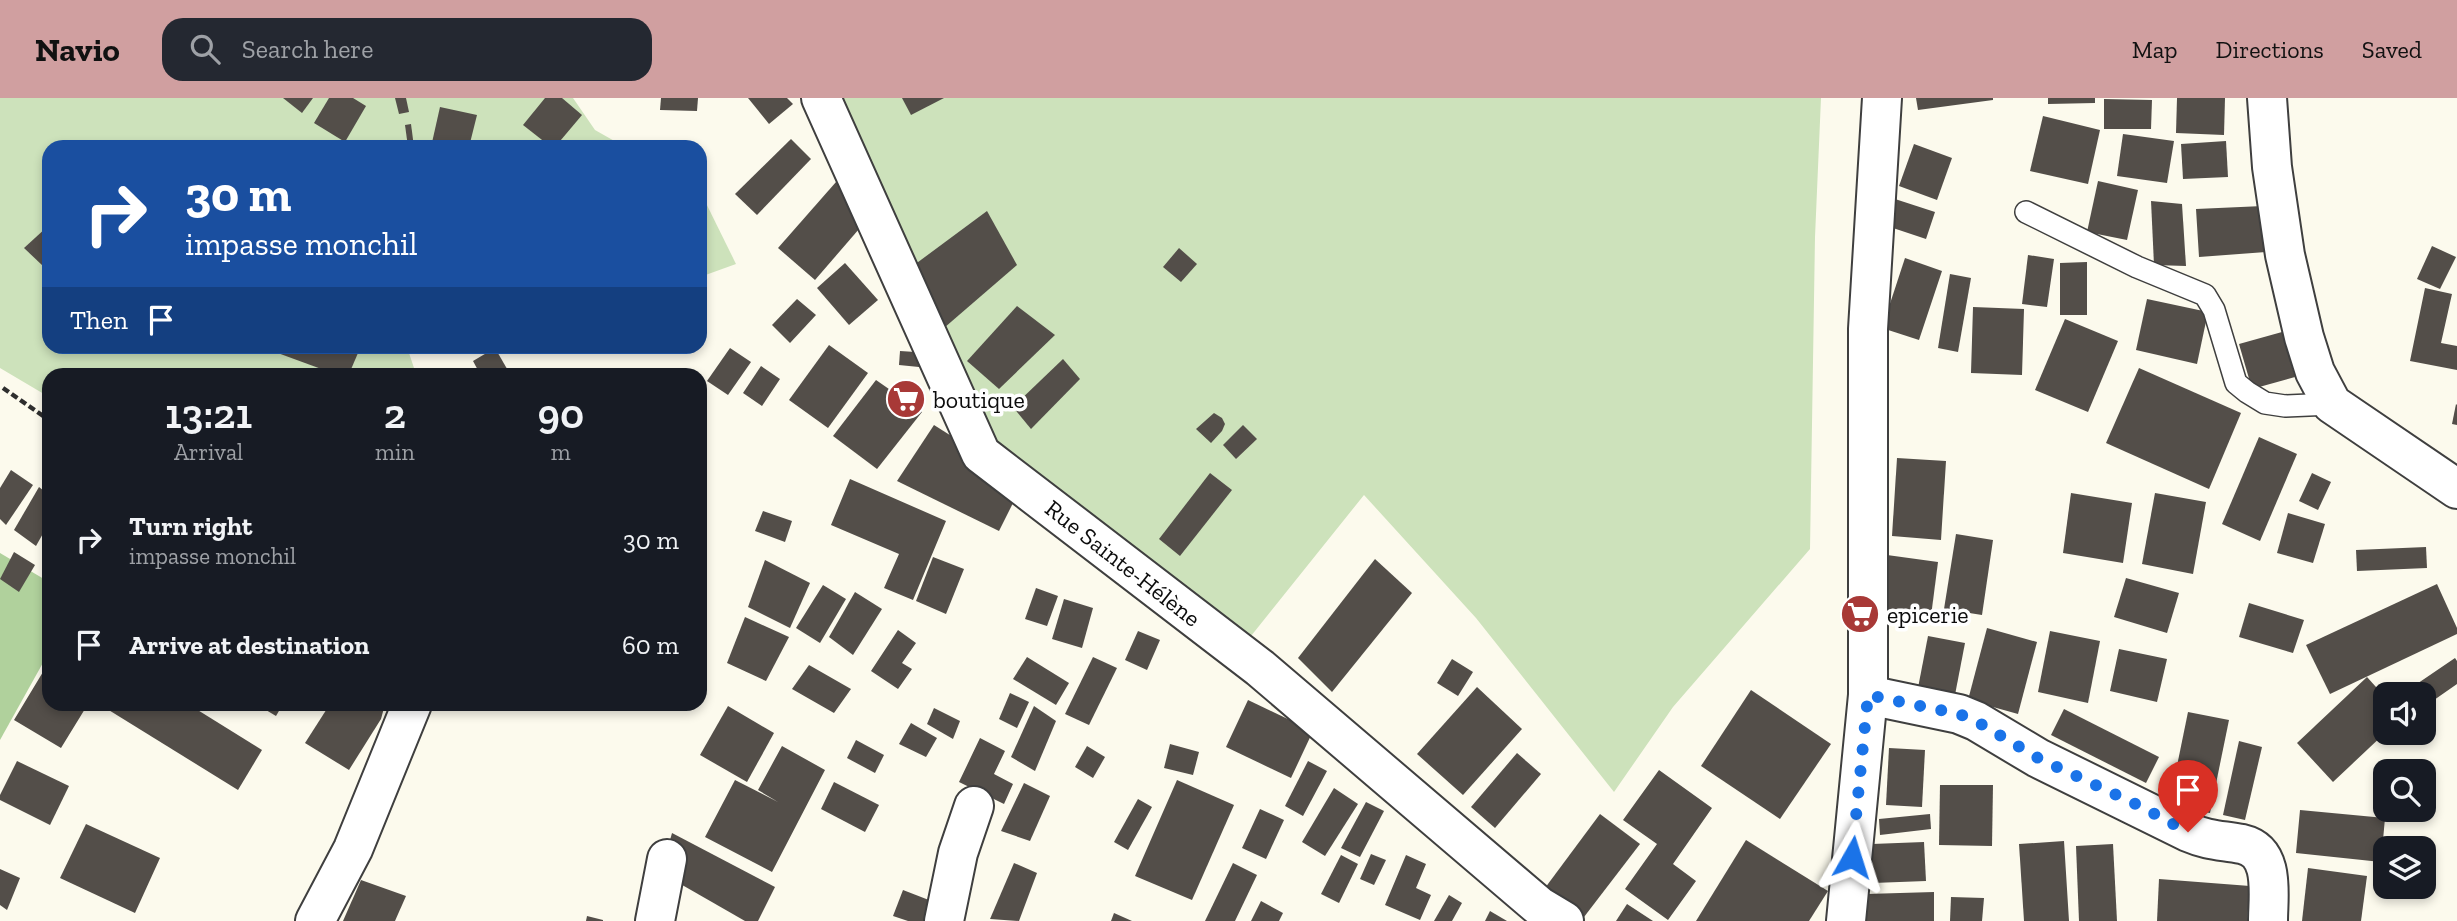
<!DOCTYPE html>
<meta charset="utf-8">
<style>
body{margin:0;font-family:"Zilla Slab",serif;background:#242831;color:#f1f3f6;height:100vh;display:flex;flex-direction:column;font-size:26px;white-space:nowrap}
*{box-sizing:border-box;margin:0}
p{font-size:23px;color:#9ea1a6}
.icon{flex:none;width:38px;height:38px;fill:none;stroke:currentColor;stroke-width:2;stroke-linecap:round;stroke-linejoin:round}
.map{position:relative;flex:1;overflow:hidden}
.drawer{position:absolute;left:42px;top:270px;width:665px;height:343px;display:flex;flex-direction:column;background:#171b24;border-radius:21px;box-shadow:0 4px 10px #0003}
.drawer>*{flex:none}
.banner{position:absolute;left:42px;top:42px;width:665px;height:214px;border-radius:21px;box-shadow:0 4px 10px #0003;background:#1a4fa0;color:#fff;overflow:hidden}
.tools{position:absolute;left:2373px;top:584px;display:grid;gap:14px}
.tools a{display:grid;place-items:center;width:63px;height:63px;border-radius:14px;background:#171b24;box-shadow:0 4px 10px #0003;font-size:35px}
.pin{position:absolute;display:grid;place-items:center;width:60px;height:60px;color:#fff;margin:-72px -30px;border-radius:50% 50% 50% 0;rotate:-45deg;box-shadow:0 0 7px #0007}
.pin .icon{rotate:45deg}
.me{position:absolute;width:77px;margin:-38px;rotate:6deg;stroke-linejoin:round;filter:drop-shadow(0 0 5px #0008)}
.turn{display:flex;align-items:center;gap:24px;height:147px;padding:0 28px;font-size:32px}
.turn .icon{width:91px;height:91px;stroke-width:2.5}
.turn b{display:block;font-size:49px;line-height:60px}
.then{display:flex;align-items:center;height:66px;padding:0 28px;background:#0003;gap:14px;font-size:26px}
.eta{display:flex;justify-content:space-evenly;align-items:center;height:119px;text-align:center}
.eta b{font-size:42px;font-weight:600;line-height:49px}
ul{padding:0;list-style:none}
li{display:flex;align-items:center;gap:21px;height:105px;padding:0 28px}
li div{flex:1}
li b{display:block;font-size:26px}
li em{font-style:normal}
header{display:flex;align-items:center;gap:42px;box-sizing:border-box;height:98px;padding:0 35px;background:#d09fa0;color:#111}
header strong{font-size:33px}
nav{display:flex;gap:38px;margin-inline-start:auto;font-size:24px}
.search{width:490px;height:63px;background:#242831;display:flex;align-items:center;gap:18px;box-sizing:border-box;padding:0 24px;border-radius:21px;color:#9ea1a6;font-size:26px}
.map>svg:first-child{display:block}
</style>
<header>
<strong>Navio</strong>
<div class="search"><svg class="icon" aria-label="search" viewBox="0 0 24 24"><circle cx="10" cy="10" r="6"/><path d="M15 15l6 6"/></svg>Search here</div>
<nav><a>Map</a><a>Directions</a><a>Saved</a></nav>
</header>
<div class="map">
<svg width="2457" height="823" viewBox="0 0 2457 823">
<rect width="100%" height="100%" fill="#fcfaed"/>
<g fill="#cde2bb">
<polygon points="0,0 573,0 595,32 625,49 49,49 49,248 407,249 416,276 49,276 49,299 0,270"/>
<polygon points="837,0 1821,0 1815,139 1810,451 1673,609 1614,694 1476,520 1364,397 1239,553 989,346"/>
<polygon points="700,93 736,166 700,179"/>
</g>
<polygon fill="#b0d19c" points="0,455 49,484 49,554 0,642"/>
<g fill="#534e49">
<polygon points="283,0 313,0 302,15"/>
<polygon points="329,0 353,0 366,8 345,44 314,25"/>
<polygon points="395,0 406,0 409,14 399,16"/>
<polygon points="545,0 562,0 582,17 555,49 551,49 523,27"/>
<polygon points="661,0 698,0 697,13 660,12"/>
<polygon points="748,0 787,0 793,6 769,26"/>
<polygon points="902,0 944,0 911,17"/>
<polygon points="1916,0 1993,0 1993,2 1918,12"/>
<polygon points="2048,0 2095,0 2095,5 2048,6"/>
<polygon points="2177,0 2225,0 2224,37 2176,35"/>
<polygon points="2104,1 2152,2 2151,31 2104,31"/>
<polygon points="440,9 477,17 469,49 431,49"/>
<polygon points="2043,18 2100,32 2088,86 2030,73"/>
<polygon points="411,26 414,49 408,49 405,27"/>
<polygon points="2123,36 2174,43 2167,85 2117,78"/>
<polygon points="791,41 811,61 757,117 735,96"/>
<polygon points="2226,43 2228,79 2183,81 2181,46"/>
<polygon points="1914,46 1952,60 1937,102 1899,88"/>
<polygon points="2098,83 2138,92 2127,142 2087,134"/>
<polygon points="836,84 872,116 815,182 778,150"/>
<polygon points="1895,101 1935,114 1926,141 1887,128"/>
<polygon points="2151,103 2182,106 2186,168 2154,167"/>
<polygon points="2263,108 2266,154 2199,159 2196,111"/>
<polygon points="987,113 1017,167 937,236 906,173"/>
<polygon points="47,129 49,130 49,162 43,168 24,150"/>
<polygon points="2432,148 2456,159 2440,191 2417,181"/>
<polygon points="1179,150 1197,166 1181,184 1163,169"/>
<polygon points="2028,157 2054,161 2047,209 2022,206"/>
<polygon points="1905,160 1942,173 1919,242 1882,230"/>
<polygon points="2087,164 2087,217 2060,217 2060,165"/>
<polygon points="845,165 878,202 849,227 817,190"/>
<polygon points="1950,176 1971,180 1958,254 1938,250"/>
<polygon points="2425,190 2452,196 2441,245 2457,248 2457,272 2410,263"/>
<polygon points="797,201 816,217 790,245 772,227"/>
<polygon points="2147,201 2208,214 2197,266 2136,252"/>
<polygon points="1017,208 1055,237 999,291 967,263"/>
<polygon points="1973,209 2024,211 2022,277 1971,275"/>
<polygon points="2065,221 2118,243 2088,314 2035,292"/>
<polygon points="2282,234 2295,279 2252,291 2239,246"/>
<polygon points="829,247 868,275 828,330 789,302"/>
<polygon points="277,248 361,248 349,276 335,276 275,254"/>
<polygon points="495,250 510,276 480,276 473,263"/>
<polygon points="730,250 751,264 728,297 707,283"/>
<polygon points="900,253 931,255 929,270 899,267"/>
<polygon points="1063,261 1080,281 1031,331 1013,309"/>
<polygon points="761,268 780,281 762,308 743,295"/>
<polygon points="2139,270 2241,315 2209,391 2106,345"/>
<polygon points="876,282 922,314 877,371 833,338"/>
<polygon points="2456,306 2457,307 2457,327 2452,326"/>
<polygon points="1214,315 1222,320 1225,326 1222,333 1211,345 1196,331"/>
<polygon points="934,327 983,358 1022,387 999,433 897,383"/>
<polygon points="1243,327 1257,341 1236,361 1223,347"/>
<polygon points="2259,339 2297,356 2260,443 2222,426"/>
<polygon points="1897,360 1946,363 1941,442 1892,438"/>
<polygon points="11,372 33,387 6,427 0,421 0,390"/>
<polygon points="1210,375 1232,392 1180,458 1159,441"/>
<polygon points="2312,375 2331,384 2318,412 2299,403"/>
<polygon points="850,381 946,423 913,502 884,490 899,456 831,427"/>
<polygon points="39,389 49,397 49,425 36,448 14,432"/>
<polygon points="2071,395 2132,405 2123,465 2063,455"/>
<polygon points="2155,395 2206,404 2193,476 2142,466"/>
<polygon points="763,413 792,423 785,444 755,433"/>
<polygon points="2288,415 2325,426 2313,465 2277,455"/>
<polygon points="1956,436 1993,442 1982,517 1944,511"/>
<polygon points="2426,449 2427,470 2357,473 2356,452"/>
<polygon points="14,454 35,467 19,494 0,481"/>
<polygon points="1887,457 1938,464 1930,526 1879,519"/>
<polygon points="933,459 964,471 946,516 916,503"/>
<polygon points="1375,461 1412,495 1332,594 1298,560"/>
<polygon points="765,462 810,485 790,530 748,509"/>
<polygon points="2126,480 2179,495 2167,535 2114,519"/>
<polygon points="2437,486 2457,530 2457,536 2330,596 2306,547"/>
<polygon points="823,487 846,501 820,545 796,530"/>
<polygon points="1036,490 1058,498 1047,528 1025,521"/>
<polygon points="855,494 882,511 853,557 829,539"/>
<polygon points="1064,501 1093,510 1082,550 1052,541"/>
<polygon points="2249,505 2304,522 2293,555 2239,539"/>
<polygon points="745,519 789,539 766,583 727,565"/>
<polygon points="1987,530 2037,544 2018,616 1968,602"/>
<polygon points="898,532 916,545 902,565 912,571 898,591 871,573"/>
<polygon points="1138,533 1160,542 1147,572 1125,562"/>
<polygon points="2050,533 2100,543 2088,605 2038,594"/>
<polygon points="1928,538 1965,545 1954,602 1917,595"/>
<polygon points="2119,551 2167,561 2157,604 2110,593"/>
<polygon points="1027,559 1069,585 1056,607 1013,581"/>
<polygon points="1093,559 1117,570 1089,627 1065,616"/>
<polygon points="2455,560 2457,563 2457,586 2424,609 2424,597 2407,597 2405,594"/>
<polygon points="1452,561 1473,574 1458,598 1437,585"/>
<polygon points="49,564 49,606 88,606 61,650 14,622"/>
<polygon points="809,567 851,591 834,615 792,591"/>
<polygon points="2367,579 2385,599 2385,635 2333,684 2297,645"/>
<polygon points="1477,589 1522,631 1463,697 1417,656"/>
<polygon points="1751,592 1831,646 1780,721 1701,668"/>
<polygon points="1010,595 1029,604 1017,630 999,621"/>
<polygon points="1248,602 1313,633 1291,680 1226,649"/>
<polygon points="99,606 188,606 262,652 238,692"/>
<polygon points="256,606 283,606 276,618"/>
<polygon points="330,606 385,606 381,621 349,672 305,645"/>
<polygon points="728,608 774,635 747,684 700,657"/>
<polygon points="1034,608 1056,623 1035,673 1011,659"/>
<polygon points="934,610 960,623 953,641 927,626"/>
<polygon points="2064,611 2159,659 2146,685 2051,637"/>
<polygon points="2188,614 2229,622 2210,715 2169,707"/>
<polygon points="911,625 937,640 926,659 899,646"/>
<polygon points="980,640 1005,653 994,676 1013,686 1004,706 959,684"/>
<polygon points="856,642 884,657 875,675 847,660"/>
<polygon points="2239,643 2262,649 2245,722 2223,717"/>
<polygon points="1170,646 1199,654 1193,677 1164,670"/>
<polygon points="782,648 825,672 772,774 705,739 735,682 778,704 758,692"/>
<polygon points="1087,648 1105,659 1093,680 1075,669"/>
<polygon points="1889,650 1925,652 1922,709 1886,707"/>
<polygon points="1517,655 1541,676 1495,730 1471,709"/>
<polygon points="17,663 69,688 50,727 0,702 0,697"/>
<polygon points="1308,663 1327,673 1303,718 1285,708"/>
<polygon points="1659,672 1712,710 1673,766 1696,783 1668,822 1625,791 1657,746 1623,722"/>
<polygon points="1177,682 1234,707 1192,802 1135,778"/>
<polygon points="834,684 879,707 865,734 821,711"/>
<polygon points="1024,685 1050,698 1030,743 1001,733"/>
<polygon points="1940,687 1993,687 1992,748 1939,747"/>
<polygon points="1334,690 1358,706 1325,758 1302,744"/>
<polygon points="1138,701 1152,709 1128,752 1114,744"/>
<polygon points="1366,704 1384,713 1360,759 1341,750"/>
<polygon points="1260,711 1284,722 1266,761 1242,750"/>
<polygon points="2300,712 2385,720 2381,764 2296,755"/>
<polygon points="1600,716 1640,746 1584,819 1545,790"/>
<polygon points="1930,716 1931,731 1880,737 1879,721"/>
<polygon points="86,726 160,760 135,815 60,780"/>
<polygon points="672,735 775,789 758,823 745,823 670,780 667,753"/>
<polygon points="1746,742 1828,793 1809,823 1696,823"/>
<polygon points="2064,743 2069,823 2024,823 2019,746"/>
<polygon points="1924,744 1926,783 1873,785 1872,746"/>
<polygon points="2113,746 2117,823 2079,823 2076,748"/>
<polygon points="1371,756 1386,762 1374,787 1360,781"/>
<polygon points="1341,757 1358,766 1339,805 1321,796"/>
<polygon points="1406,757 1426,766 1416,790 1431,797 1420,822 1385,807"/>
<polygon points="1014,765 1037,775 1019,823 990,821"/>
<polygon points="1233,765 1257,777 1235,823 1205,823"/>
<polygon points="2308,770 2367,778 2361,823 2302,823"/>
<polygon points="0,771 20,780 7,812 0,807"/>
<polygon points="2159,781 2250,788 2247,823 2157,823"/>
<polygon points="361,782 406,798 395,823 343,823"/>
<polygon points="903,792 934,804 926,823 908,823 893,818"/>
<polygon points="1934,794 1934,823 1866,823 1866,796"/>
<polygon points="1449,797 1462,805 1452,823 1434,823"/>
<polygon points="1951,799 1984,800 1982,823 1950,823"/>
<polygon points="1261,803 1283,815 1279,823 1251,823"/>
<polygon points="1627,806 1653,823 1616,823"/>
<polygon points="1490,813 1507,823 1485,823"/>
<polygon points="1114,815 1132,823 1111,823"/>
<polygon points="587,818 603,822 603,823 586,823"/>
</g>
<g fill="none" stroke-linecap="round" stroke-linejoin="round">
<g stroke="#3f3f3f" stroke-width="24">
<polyline id="service" points="2026,114 2137,169 2205,197 2214,212 2236,285 2247,294 2265,305 2285,308 2332,306"/>
</g>
<g stroke="#3f3f3f" stroke-width="42">
<g id="minor">
<polyline points="821,0 981,356 1260,570 1539,808 1564,823"/>
<polyline points="2267,0 2272,69 2285,157 2304,239 2315,274 2332,306 2457,391"/>
<path d="M1868 597 1959 616 1976 623 2038 660 2188 734C2209 743 2221 742 2242 746 2276 754 2268 797 2268 823"/>
<polyline points="315,823 353,751 412,606"/>
<polyline points="655,823 667,761"/>
<polyline points="944,823 958,755 974,708"/>
<polyline points="1846,823 1868,597 1868,231 1882,0"/>
</g>
</g>
<polyline stroke="#2e2e2e" stroke-width="4.5" stroke-dasharray="7 3.5" stroke-linecap="butt" points="3,290 49,322"/>
<use href="#service" stroke="#fff" stroke-width="21"/>
<use href="#minor" stroke="#fff" stroke-width="38"/>
</g>
<g fill="none" stroke-linecap="round" stroke-linejoin="round">
<polyline stroke="#1a73e8" stroke-width="12" stroke-dasharray="0 21.6" points="1852,759 1868,597 1959,616 1976,623 2038,660 2142,709 2188,734"/>
</g>
<defs>
<g id="supermarket-disc" transform="scale(2.0125)"><circle r="9.5" fill="#a83937" stroke="#fff"/><path d="M-6-5.5h2.5l.6 2H6L4.5 2H-2.5L-4.4-4H-6ZM-1.5 3.2a1.3 1.3 0 1 0 .1 0ZM3 3.2a1.3 1.3 0 1 0 .1 0Z" fill="#fff"/></g>
</defs>
<g fill-rule="evenodd">
<use href="#supermarket-disc" x="906" y="301"/>
<use href="#supermarket-disc" x="1860" y="516"/>
</g>
<g text-anchor="middle" dominant-baseline="central" stroke-width="7" stroke-linejoin="round" paint-order="stroke">
<g font-size="24" fill="#0c0c0c" stroke="#fff" text-anchor="start">
<text x="933" y="301">boutique</text>
<text x="1887" y="516">epicerie</text>
</g>
<g font-size="24" fill="#0c0c0c" stroke="#fff">
<text transform="translate(1123 465) rotate(38)">Rue Sainte-Hélène</text>
</g>
</g>
</svg>
<div class="tools">
<a><svg class="icon" aria-label="sound" viewBox="0 0 24 24"><path d="M4 9h4l5-4v14l-5-4H4zM17 9q2 3 0 6"/></svg></a>
<a><svg class="icon" aria-label="search" viewBox="0 0 24 24"><circle cx="10" cy="10" r="6"/><path d="M15 15l6 6"/></svg></a>
<a><svg class="icon" aria-label="layers" viewBox="0 0 24 24"><path d="M12 4l9 5-9 5-9-5zM3 14l9 5 9-5"/></svg></a>
</div>
<div class="pin" style="left:2188px;top:734px;background:#d93025"><svg class="icon" aria-label="arrive" viewBox="0 0 24 24"><path d="M6 21V4h12l-3 4 3 4H6"/></svg></div>
<svg class="me" style="left:1852px;top:759px" viewBox="-20 -20 40 40"><path d="M0-17L14 15 0 8-14 15z" fill="#1a73e8" stroke="#fff" stroke-width="4"/></svg>
<div class="banner">
<div class="turn"><svg class="icon" aria-label="right" viewBox="0 0 24 24"><path d="M7 20v-9h11M14 6l5 5-5 5"/></svg><div><b>30 m</b>impasse monchil</div></div>
<div class="then">Then<svg class="icon" aria-label="arrive" viewBox="0 0 24 24"><path d="M6 21V4h12l-3 4 3 4H6"/></svg></div>
</div>
<section class="drawer">
<div class="eta">
<div><b>13:21</b><p>Arrival</p></div>
<div><b>2</b><p>min</p></div>
<div><b>90</b><p>m</p></div>
</div>
<ul>
<li><svg class="icon" aria-label="right" viewBox="0 0 24 24"><path d="M7 20v-9h11M14 6l5 5-5 5"/></svg><div><b>Turn right</b><p>impasse monchil</p></div><em>30 m</em></li>
<li><svg class="icon" aria-label="arrive" viewBox="0 0 24 24"><path d="M6 21V4h12l-3 4 3 4H6"/></svg><div><b>Arrive at destination</b></div><em>60 m</em></li>
</ul>
</section>
</div>
